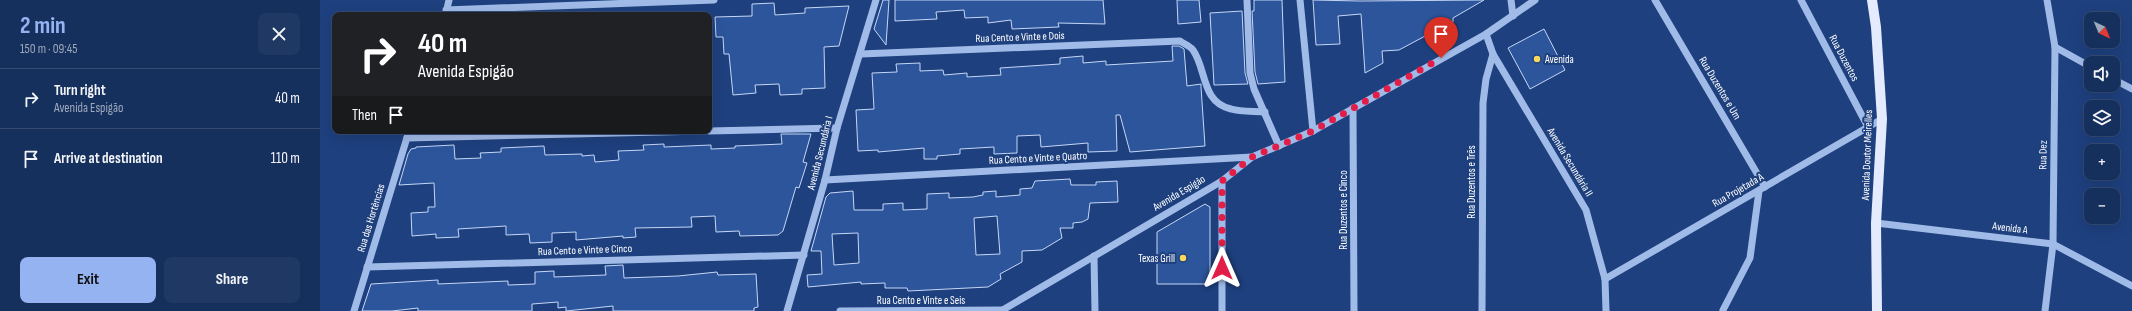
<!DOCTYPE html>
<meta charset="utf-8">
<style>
body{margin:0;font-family:"Sofia Sans Condensed",sans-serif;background:#1f3864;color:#f1f3f6;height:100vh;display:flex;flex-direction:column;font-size:15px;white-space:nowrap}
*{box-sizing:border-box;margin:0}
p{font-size:13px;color:#9ea9bc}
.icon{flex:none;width:22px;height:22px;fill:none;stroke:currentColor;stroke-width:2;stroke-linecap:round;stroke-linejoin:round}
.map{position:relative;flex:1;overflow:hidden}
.panel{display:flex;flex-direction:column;background:#16305e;width:320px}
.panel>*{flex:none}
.guide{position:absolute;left:12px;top:12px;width:380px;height:122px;border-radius:8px;box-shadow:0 4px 16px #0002,0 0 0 1px #354b73;background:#202124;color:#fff;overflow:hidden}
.needle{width:26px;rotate:136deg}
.fabs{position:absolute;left:1764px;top:12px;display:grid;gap:8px}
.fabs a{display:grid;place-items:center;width:36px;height:36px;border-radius:8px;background:#16305e;box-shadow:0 4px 16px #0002,0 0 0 1px #354b73;font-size:20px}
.pin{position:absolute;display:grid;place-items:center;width:34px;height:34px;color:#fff;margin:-41px -17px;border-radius:50% 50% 50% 0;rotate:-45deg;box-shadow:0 0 4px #0007}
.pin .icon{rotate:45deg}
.me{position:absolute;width:44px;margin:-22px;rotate:0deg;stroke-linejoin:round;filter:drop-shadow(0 0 3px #0008)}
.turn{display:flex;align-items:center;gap:14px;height:84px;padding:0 20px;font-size:18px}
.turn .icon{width:52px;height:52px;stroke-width:2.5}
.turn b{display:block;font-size:28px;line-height:34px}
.then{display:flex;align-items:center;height:38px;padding:0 20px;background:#0003;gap:8px;font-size:15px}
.round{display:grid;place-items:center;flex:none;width:42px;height:42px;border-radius:8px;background:#1f3864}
.head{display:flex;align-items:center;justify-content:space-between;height:68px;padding:0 20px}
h1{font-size:24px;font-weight:700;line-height:30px;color:#95b2f1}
.primary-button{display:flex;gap:8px;margin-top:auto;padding:8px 20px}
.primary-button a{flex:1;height:46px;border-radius:8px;background:#95b2f1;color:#111;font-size:16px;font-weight:700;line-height:46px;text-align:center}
.primary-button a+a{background:#1f3864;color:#f1f3f6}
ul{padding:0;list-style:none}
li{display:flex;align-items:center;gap:12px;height:60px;padding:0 20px;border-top:1px solid #354b73}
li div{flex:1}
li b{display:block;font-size:15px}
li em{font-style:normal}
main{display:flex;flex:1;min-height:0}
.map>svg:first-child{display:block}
</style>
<main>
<section class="panel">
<div class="head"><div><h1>2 min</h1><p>150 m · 09:45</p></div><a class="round"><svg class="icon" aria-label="close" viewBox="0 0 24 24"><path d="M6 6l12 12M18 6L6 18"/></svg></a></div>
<ul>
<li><svg class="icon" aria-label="right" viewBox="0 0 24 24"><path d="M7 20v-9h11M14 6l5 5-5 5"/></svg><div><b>Turn right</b><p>Avenida Espigão</p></div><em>40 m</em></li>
<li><svg class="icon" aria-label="arrive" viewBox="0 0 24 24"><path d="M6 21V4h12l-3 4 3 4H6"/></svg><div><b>Arrive at destination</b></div><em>110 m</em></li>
</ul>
<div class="primary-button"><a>Exit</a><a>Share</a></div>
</section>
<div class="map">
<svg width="1812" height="311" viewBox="0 0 1812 311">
<rect width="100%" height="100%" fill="#1e407e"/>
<g fill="#2d559c" stroke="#c5d7f6" fill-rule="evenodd">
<polygon points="563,0 569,0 566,45 554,29"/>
<polygon points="575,0 783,0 785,24 738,23 739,27 692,29 691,20 668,23 668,17 645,18 644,10 616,12 617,19 575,21"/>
<polygon points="857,0 879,0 881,22 858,24"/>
<polygon points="934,0 962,0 965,82 938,84 935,72 932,11 934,11"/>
<polygon points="993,0 1040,1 1164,0 1133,18 1133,22 1107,37 1107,35 1079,50 1062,51 1063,63 1045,73 1041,14 1018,16 1020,44 996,45"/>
<polygon points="454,3 455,15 485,13 485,8 529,6 519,46 504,47 505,88 482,89 482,94 460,95 459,84 435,85 436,93 413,95 409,54 404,54 403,37 396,37 395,17 432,16 432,4"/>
<polygon points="922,11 925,73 928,84 894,85 890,13"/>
<polygon points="1224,29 1245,70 1210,89 1188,48"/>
<polygon points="852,46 859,46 864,49 867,86 881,84 881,87 885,146 810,152 800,115 796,115 797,151 768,152 768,143 721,147 720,135 697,136 697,153 674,154 674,147 640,149 640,154 617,156 617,159 604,159 604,148 558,152 558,150 538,151 536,110 554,109 552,73 577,72 576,64 600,63 600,71 623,70 624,75 647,73 647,77 681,75 680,68 740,64 740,58 763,56 763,63 786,61 786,65 853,61"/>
<polygon points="461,134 491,134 483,162 487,163 479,188 476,187 463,231 458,235 420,236 419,231 396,232 395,216 371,217 372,227 315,228 316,237 303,238 303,236 256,240 256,232 232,233 232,242 210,243 209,234 186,235 186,226 138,229 139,237 116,238 116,234 92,236 91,213 108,212 108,207 115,207 114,183 79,185 88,154 91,149 96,148 96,147 134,145 135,159 161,158 160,153 181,152 181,148 224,146 225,155 262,154 262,156 274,155 275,162 299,160 298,151 324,150 323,145 344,144 344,147 391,145 391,149 415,148 415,146 462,144"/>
<path d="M750 179 751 185H776V182L797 181 798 202 770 203 768 219 762 222 753 223V228H740L742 238 722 250 702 251V262L680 274 681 279 668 287 588 291 587 288H565V283L541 284V282L488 287 487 275 502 274 501 251H491L506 197 510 193 533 191 534 210H563V204L583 203V210L607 209V194L629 193V198L653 197 663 195V192L676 191V197L700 195V189L712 188 715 181ZM677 216 680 254 656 255 654 218ZM538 233 539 263 514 265 512 234Z"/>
<polygon points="885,204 890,207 890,284 837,284 837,232"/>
<polygon points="303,265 304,278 358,276 397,272 398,275 436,274 438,307 434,308 434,311 293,311 293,306 246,311 246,307 238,308 238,302 212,304 212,311 98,311 98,308 72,311 42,311 51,284 118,280 118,284 188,281 188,285 215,284 215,272 234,271 234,277 286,275 285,266"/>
</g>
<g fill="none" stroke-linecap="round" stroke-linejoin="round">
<g stroke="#a1bbe8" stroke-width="7">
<polyline points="927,0 930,73 934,89 959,146"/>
<polyline points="980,0 993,131"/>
<polyline points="1191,0 1193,16"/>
<polyline points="1335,0 1445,187"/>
<polyline points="1481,0 1548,127"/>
<polyline points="126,10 394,0"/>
<polyline points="126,13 129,0"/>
<polyline points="1166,34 1173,54 1266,210 1285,279 1286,311"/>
<polyline points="1735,47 1771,67"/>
<path d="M541 54 860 41C864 44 870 46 873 50 887 70 881 102 911 109 921 112 934 111 945 112"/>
<polyline points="1793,79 1812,89"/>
<polyline points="1033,108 1034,311"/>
<polyline points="389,131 517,128"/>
<polyline points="87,138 384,131"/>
<polyline points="505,180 932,157"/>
<polyline points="902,181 902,311"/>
<polyline points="1556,223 1733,244 1812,286"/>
<polyline points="774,256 775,311"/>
<polyline points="47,267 484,255"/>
<polyline points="1285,279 1562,119"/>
<polyline points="1403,310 1430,258 1439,191"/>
<polyline points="34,311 89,131"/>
<polyline points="467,311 505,180 517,128 556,0"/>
<polyline points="520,311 682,310"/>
<polyline points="681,311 902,181 932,157 993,131 1166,34 1215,0"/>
<polyline points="1162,311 1163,103 1166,79 1173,54"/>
<polyline points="1725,311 1733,244 1735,47 1727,0"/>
</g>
<polyline stroke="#e4ebfe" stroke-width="10" points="1552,0 1556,27 1562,119 1556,223 1557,311"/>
</g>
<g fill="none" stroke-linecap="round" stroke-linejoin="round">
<polyline stroke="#e11d48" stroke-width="7" stroke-dasharray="0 12.6" points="902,268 902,181 932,157 993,131 1121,58"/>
</g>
<g fill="#f7d960" stroke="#1e407e" stroke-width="1.5">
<circle cx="1217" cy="59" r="4"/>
<circle cx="863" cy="258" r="4"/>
</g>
<g text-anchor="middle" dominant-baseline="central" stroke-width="4" stroke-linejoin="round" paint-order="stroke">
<g font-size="11" fill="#fff" stroke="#1e407e">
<text transform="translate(700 37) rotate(-2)">Rua Cento e Vinte e Dois</text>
<text transform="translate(1524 58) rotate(62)">Rua Duzentos</text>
<text transform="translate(1400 88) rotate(59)">Rua Duzentos e Um</text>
<text transform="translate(500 153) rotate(-76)">Avenida Secundária I</text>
<text transform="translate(1547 155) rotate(-88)">Avenida Doutor Meirelles</text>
<text transform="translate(1723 155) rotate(-89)">Rua Dez</text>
<text transform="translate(718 158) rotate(-3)">Rua Cento e Vinte e Quatro</text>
<text transform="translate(1250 162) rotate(59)">Avenida Secundária II</text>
<text transform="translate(1151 182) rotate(-90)">Rua Duzentos e Três</text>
<text transform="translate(1418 190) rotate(-30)">Rua Projetada A</text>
<text transform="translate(859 193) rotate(-31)">Avenida Espigão</text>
<text transform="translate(1023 210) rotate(-90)">Rua Duzentos e Cinco</text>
<text transform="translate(51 218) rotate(-73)">Rua das Hortências</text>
<text transform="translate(1690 228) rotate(7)">Avenida A</text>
<text transform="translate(265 250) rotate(-2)">Rua Cento e Vinte e Cinco</text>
<text x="601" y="300">Rua Cento e Vinte e Seis</text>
</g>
<g font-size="11" fill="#fff" stroke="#1e407e" text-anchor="start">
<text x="1225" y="59">Avenida</text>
<text x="855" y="258" text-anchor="end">Texas Grill</text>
</g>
</g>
</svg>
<div class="fabs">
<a><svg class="needle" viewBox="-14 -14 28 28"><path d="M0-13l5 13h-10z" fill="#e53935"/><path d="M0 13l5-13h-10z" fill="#9ea9bc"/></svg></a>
<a><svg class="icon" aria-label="sound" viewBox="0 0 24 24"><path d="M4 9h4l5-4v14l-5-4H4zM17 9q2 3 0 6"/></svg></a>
<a><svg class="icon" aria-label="layers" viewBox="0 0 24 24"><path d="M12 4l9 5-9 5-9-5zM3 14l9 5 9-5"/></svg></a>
<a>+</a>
<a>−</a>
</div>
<div class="pin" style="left:1121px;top:58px;background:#d93025"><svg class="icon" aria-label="arrive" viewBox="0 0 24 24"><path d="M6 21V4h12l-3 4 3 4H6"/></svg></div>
<svg class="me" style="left:902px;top:268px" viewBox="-20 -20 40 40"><path d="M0-17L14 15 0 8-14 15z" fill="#e11d48" stroke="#fff" stroke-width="4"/></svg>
<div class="guide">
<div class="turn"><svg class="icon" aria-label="right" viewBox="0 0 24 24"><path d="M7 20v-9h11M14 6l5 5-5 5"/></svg><div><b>40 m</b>Avenida Espigão</div></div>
<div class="then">Then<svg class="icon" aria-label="arrive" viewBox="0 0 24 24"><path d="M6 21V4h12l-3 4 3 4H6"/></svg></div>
</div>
</div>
</main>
